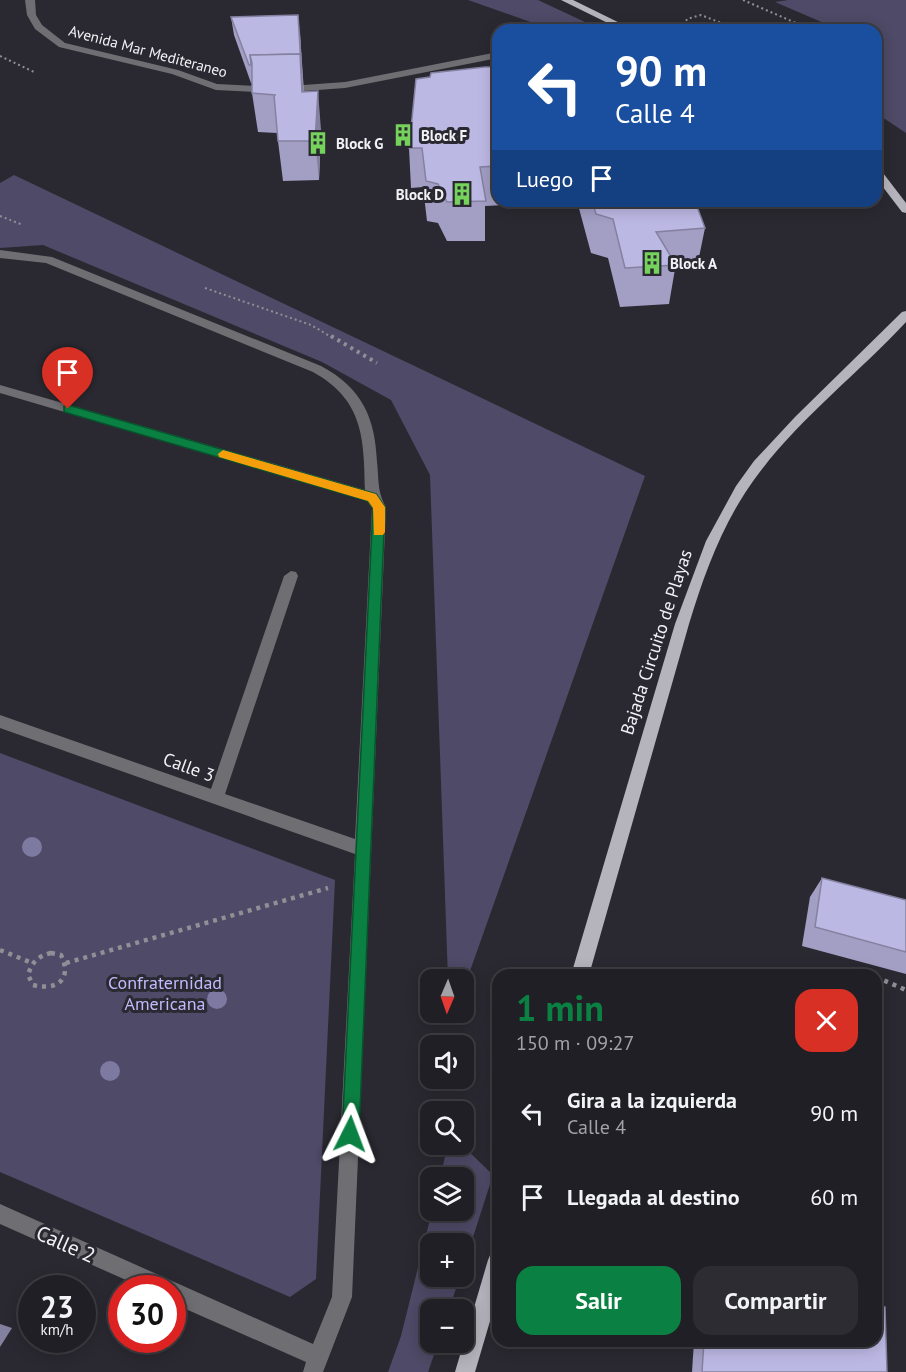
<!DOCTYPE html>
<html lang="es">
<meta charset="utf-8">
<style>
body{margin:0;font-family:"PT Sans",sans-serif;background:#2d2c32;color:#f1f3f6;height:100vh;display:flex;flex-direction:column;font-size:22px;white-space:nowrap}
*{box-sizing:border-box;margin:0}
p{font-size:20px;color:#a2a2a7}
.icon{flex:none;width:33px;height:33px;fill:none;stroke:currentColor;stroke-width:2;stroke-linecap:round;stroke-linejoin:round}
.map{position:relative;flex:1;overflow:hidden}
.details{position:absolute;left:492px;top:969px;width:390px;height:378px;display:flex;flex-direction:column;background:#201f25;border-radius:18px;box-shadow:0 3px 15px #0003,0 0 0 2px #3d3d42}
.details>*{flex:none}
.guide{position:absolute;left:492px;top:24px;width:390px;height:183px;border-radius:18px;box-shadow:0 3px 15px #0003,0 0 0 2px #3d3d42;background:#1a4fa0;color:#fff;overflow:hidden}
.needle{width:39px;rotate:182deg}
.buttons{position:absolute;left:420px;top:969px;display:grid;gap:12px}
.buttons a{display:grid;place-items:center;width:54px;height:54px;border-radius:12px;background:#201f25;box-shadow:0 3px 15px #0003,0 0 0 2px #3d3d42;font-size:30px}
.speed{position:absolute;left:18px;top:1275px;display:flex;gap:12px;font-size:30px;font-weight:700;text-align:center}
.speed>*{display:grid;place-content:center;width:78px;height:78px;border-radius:50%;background:#201f25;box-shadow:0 3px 15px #0003,0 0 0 2px #3d3d42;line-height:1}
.speed small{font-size:15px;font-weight:400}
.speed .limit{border:9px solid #d22;background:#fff;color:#111}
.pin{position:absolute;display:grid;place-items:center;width:51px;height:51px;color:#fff;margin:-62px -26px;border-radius:50% 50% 50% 0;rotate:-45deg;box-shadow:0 0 6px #0007}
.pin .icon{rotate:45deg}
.me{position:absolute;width:66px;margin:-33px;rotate:3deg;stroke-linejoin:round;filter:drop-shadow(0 0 4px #0008)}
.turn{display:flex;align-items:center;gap:21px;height:126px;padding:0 24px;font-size:27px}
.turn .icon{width:78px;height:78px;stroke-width:2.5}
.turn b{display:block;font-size:42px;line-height:51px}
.then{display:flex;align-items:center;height:57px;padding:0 24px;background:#0003;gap:12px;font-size:22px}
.round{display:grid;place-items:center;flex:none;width:63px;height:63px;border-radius:18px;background:#2d2c32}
.summary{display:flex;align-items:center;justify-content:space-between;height:102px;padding:0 24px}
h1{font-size:36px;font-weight:800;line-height:45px;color:#0b8043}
.action{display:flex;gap:12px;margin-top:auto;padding:12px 24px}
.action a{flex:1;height:69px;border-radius:18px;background:#0b8043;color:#fff;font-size:24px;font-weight:800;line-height:69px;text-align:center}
.action a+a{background:#2d2c32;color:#f1f3f6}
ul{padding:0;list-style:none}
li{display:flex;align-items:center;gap:18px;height:84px;padding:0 24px}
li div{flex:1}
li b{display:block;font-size:22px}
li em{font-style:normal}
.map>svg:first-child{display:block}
</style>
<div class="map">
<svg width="906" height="1372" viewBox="0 0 906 1372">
<rect width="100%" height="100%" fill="#2a2931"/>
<g fill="#4e4a67">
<polygon points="468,0 538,0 602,30 553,30"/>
<polygon points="788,0 906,0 906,133 876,113 876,30 840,30 775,2"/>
<polygon points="14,175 645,476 464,988 464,980 448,979 430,475 391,400 322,362 43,245 0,248 0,183"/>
<polygon points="0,753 335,880 316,1279 290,1297 0,1172"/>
<polygon points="448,1145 462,1145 493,1175 464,1265 464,1244 430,1244 430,1276 460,1277 449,1309 430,1310 430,1342 438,1343 428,1372 388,1372 401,1336 432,1211 464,1210 464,1178 440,1177"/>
</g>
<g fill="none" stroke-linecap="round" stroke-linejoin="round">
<g stroke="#908f96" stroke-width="2" stroke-dasharray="2 3" stroke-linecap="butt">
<polyline points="743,0 812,30"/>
<polyline points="682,30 687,19 701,15 739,30"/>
<polyline points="0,56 34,72"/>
<polyline points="0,216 23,225"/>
<polyline points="205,288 311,325 333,338"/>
</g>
<polyline stroke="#908f96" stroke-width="4" stroke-dasharray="3 4.5" stroke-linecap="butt" points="331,336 377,363"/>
<g stroke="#908f96" stroke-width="4.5" stroke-dasharray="4 5" stroke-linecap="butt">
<polyline points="0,950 32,963"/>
<path d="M51 953 61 955C73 980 56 991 33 985L28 975C32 962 38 956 51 953Z"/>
<polyline points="66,963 328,888"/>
<polyline points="865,972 872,975"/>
<polyline points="876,977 906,990"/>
</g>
<g fill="#6f6f73" fill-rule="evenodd">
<polygon points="25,0 35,0 36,15 42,25 65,43 178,70 217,84 276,87 345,82 498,52 498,58 345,88 276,93 216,90 172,74 59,47 35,29 27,15"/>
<path d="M0 250 52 257 321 366C362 388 375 417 377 462 379 480 377 491 386 507L352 1297 323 1372H303L306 1362 172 1303V1288H144L0 1224V1204L313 1344 332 1297 355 854 0 728V715L211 789 284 576 291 571 296 572 298 576 225 794 355 839 372 508 367 501 0 393V385L365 490C364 437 363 400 313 372L46 263 0 258Z"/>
</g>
<g fill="#b5b4bd" fill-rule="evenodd">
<polygon points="561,0 573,0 634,30 622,30"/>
<polygon points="876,168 880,169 906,203 906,213 902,212 876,178"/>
<path d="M906 311V322C853 379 788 427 745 493 719 533 703 578 689 624L589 975H571L675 624 706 541 736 486 754 461 795 417 902 312Z"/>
<polygon points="498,1250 498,1294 475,1372 455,1372 488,1260 491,1253"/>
</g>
</g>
<g fill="#7d79a1">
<circle cx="32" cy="847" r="10"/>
<circle cx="217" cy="999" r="10"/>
<circle cx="110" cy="1071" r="10"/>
</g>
<g fill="#a29ec4">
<polygon points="231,17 300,33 304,92 321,130 319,180 283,181 277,133 258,132 252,93 252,83 251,83 234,35"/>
<polygon points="498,67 498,201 708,201 695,202 705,228 697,267 675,269 669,304 620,307 608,258 591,253 577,201 485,206 485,241 447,241 438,223 427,221 423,187 411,188 409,148 430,77"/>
<polygon points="822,878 906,900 906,974 802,946 810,897"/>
<polygon points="694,1341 876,1341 887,1372 692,1372"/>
</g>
<g fill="#8481a0">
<polygon points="298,15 300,33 303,83 301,65"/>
<polygon points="300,54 304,93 302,92"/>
<polygon points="318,91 321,130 319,180 315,141"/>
<polygon points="0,1324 12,1328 0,1347"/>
</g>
<g fill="#bcb8e4" stroke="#8481a0" stroke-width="1.5">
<polygon points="298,15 301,65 300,54 250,55 251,65 249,65 231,17"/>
<polygon points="300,54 302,92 318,91 315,141 278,141 274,95 276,95 252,93 252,63 250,55"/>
<polygon points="485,67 498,67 498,166 480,167 486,201 447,202 438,184 426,181 422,148 409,148 416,79 430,77 431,73"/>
<polygon points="592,201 695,201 705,228 656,232 676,265 625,268 613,219 596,214"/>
<polygon points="822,878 906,900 906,952 815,927"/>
<polygon points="876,1305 885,1307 887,1372 702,1372 704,1341 876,1341"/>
</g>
<polygon fill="#0b8043" stroke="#07532c" stroke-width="1.5" points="68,405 376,494 385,507 359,1134 356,1140 350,1142 344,1140 342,1134 373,508 368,501 64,412 64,406"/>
<polygon fill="#f59e0b" points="223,450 376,494 385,507 385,532 383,535 374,535 373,508 368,501 219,457 218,454"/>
<defs>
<g id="building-bare" transform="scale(1.8)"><path d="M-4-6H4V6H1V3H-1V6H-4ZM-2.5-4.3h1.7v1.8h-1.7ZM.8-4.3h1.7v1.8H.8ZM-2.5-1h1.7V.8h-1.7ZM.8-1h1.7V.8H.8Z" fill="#75d25b" stroke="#2a2931" stroke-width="2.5" paint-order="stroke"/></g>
</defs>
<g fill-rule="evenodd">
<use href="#building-bare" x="403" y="135"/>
<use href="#building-bare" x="318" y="143"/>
<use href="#building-bare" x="462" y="194"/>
<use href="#building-bare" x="652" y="263"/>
</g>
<g text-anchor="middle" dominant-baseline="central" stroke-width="6" stroke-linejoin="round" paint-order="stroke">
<g font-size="15" fill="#f1f1f6" stroke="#2a2931">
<text transform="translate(148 51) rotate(15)">Avenida Mar Mediteraneo</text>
</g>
<g font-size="15" font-weight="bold" fill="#f1f1f6" stroke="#2a2931" text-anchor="start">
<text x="421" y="135">Block F</text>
<text x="336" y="143">Block G</text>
<text x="444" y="194" text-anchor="end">Block D</text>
<text x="670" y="263">Block A</text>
</g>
<g font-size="18" fill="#f1f1f6" stroke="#2a2931">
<text transform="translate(656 642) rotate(-72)">Bajada Circuito de Playas</text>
<text transform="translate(189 767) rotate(20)">Calle 3</text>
</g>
<g font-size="18" fill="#c1bafc" stroke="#2a2931">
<text x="165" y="982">Confraternidad<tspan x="165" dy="21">Americana</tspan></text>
</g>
<g font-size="21" fill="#f1f1f6" stroke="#2a2931">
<text transform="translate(66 1244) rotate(24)">Calle 2</text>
</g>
</g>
</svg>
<div class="buttons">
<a><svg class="needle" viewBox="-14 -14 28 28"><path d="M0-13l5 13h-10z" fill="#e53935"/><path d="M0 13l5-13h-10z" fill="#a2a2a7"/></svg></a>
<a><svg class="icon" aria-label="sound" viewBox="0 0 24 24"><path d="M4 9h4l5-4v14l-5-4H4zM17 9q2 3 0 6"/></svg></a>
<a><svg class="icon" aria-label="search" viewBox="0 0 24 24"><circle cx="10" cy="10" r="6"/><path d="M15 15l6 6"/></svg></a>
<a><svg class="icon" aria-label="layers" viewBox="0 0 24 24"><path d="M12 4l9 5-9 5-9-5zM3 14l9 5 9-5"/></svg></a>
<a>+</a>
<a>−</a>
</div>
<div class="speed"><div>23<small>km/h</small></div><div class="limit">30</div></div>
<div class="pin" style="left:68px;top:409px;background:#d93025"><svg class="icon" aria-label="arrive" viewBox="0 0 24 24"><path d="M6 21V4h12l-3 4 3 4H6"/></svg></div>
<svg class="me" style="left:350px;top:1134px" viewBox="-20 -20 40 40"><path d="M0-17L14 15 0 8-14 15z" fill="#0b8043" stroke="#fff" stroke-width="4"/></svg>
<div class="guide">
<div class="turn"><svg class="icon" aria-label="left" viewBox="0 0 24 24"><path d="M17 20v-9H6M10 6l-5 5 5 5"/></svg><div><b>90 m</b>Calle 4</div></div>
<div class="then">Luego<svg class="icon" aria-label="arrive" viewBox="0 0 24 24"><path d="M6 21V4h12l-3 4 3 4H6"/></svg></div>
</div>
<section class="details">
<div class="summary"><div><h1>1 min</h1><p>150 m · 09:27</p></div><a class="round" style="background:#d93025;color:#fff"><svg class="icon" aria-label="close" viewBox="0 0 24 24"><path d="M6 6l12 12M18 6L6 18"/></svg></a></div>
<ul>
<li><svg class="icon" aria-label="left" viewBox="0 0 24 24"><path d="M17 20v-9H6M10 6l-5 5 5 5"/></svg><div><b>Gira a la izquierda</b><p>Calle 4</p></div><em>90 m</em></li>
<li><svg class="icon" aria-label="arrive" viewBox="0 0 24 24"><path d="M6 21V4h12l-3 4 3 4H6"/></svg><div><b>Llegada al destino</b></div><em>60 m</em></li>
</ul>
<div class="action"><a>Salir</a><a>Compartir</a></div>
</section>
</div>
